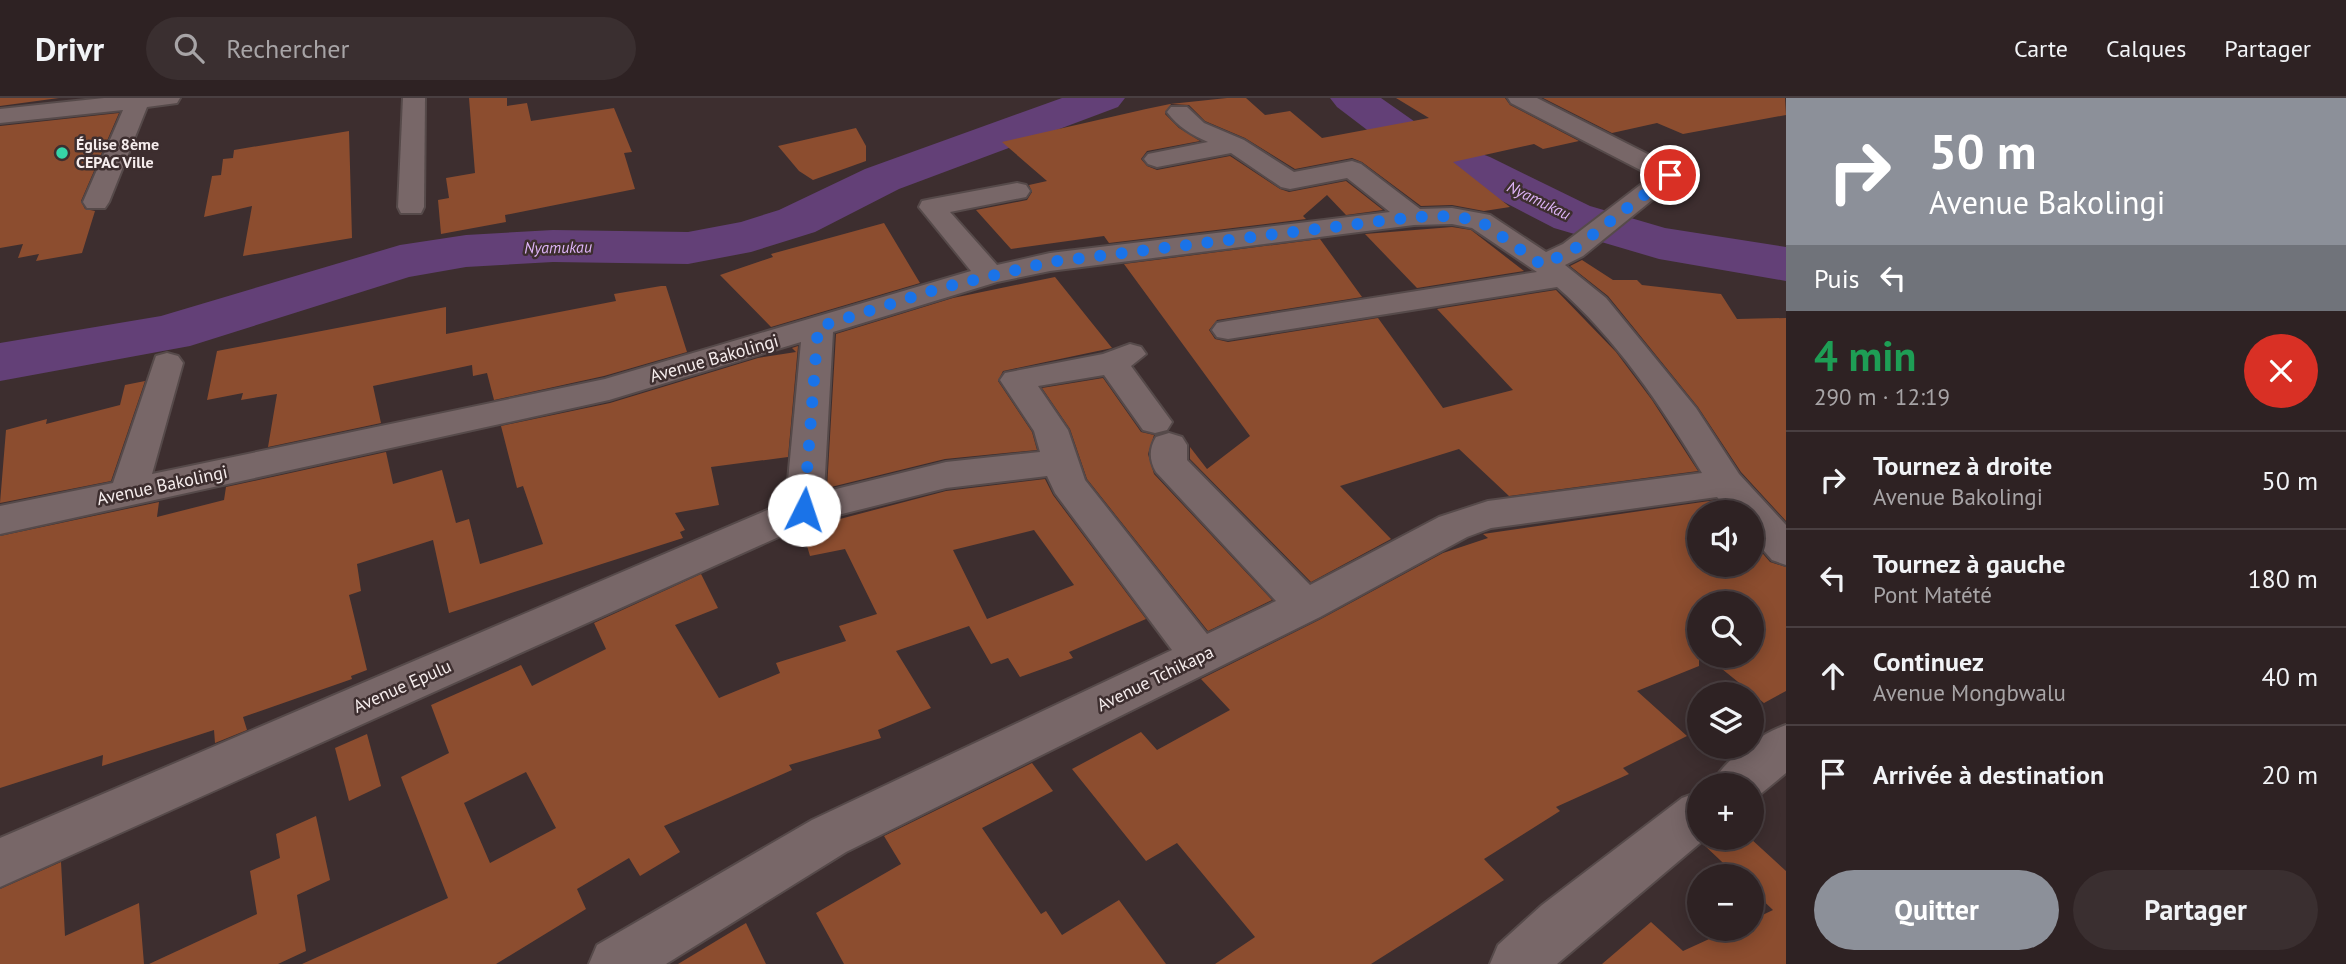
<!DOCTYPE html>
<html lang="fr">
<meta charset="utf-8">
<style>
body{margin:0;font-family:"PT Sans",sans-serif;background:#3a2f30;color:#f1f3f6;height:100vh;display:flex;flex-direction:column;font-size:26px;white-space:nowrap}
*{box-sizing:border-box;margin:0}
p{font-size:23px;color:#a7a4a6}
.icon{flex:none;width:38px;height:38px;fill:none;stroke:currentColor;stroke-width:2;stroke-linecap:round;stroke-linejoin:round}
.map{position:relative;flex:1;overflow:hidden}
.side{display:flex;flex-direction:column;background:#2e2223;width:560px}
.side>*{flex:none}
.hud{background:#8c9099;color:#fff;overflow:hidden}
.buttons{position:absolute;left:1687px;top:402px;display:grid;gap:14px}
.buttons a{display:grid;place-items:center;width:77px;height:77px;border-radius:50%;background:#2e2223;box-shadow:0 4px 18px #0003,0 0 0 2px #493f41;font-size:35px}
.pin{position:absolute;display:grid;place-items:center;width:60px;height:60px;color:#fff;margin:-30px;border:4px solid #fff;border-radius:50%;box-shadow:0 2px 7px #0007}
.me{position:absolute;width:77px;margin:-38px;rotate:4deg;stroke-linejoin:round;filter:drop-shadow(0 0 5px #0008)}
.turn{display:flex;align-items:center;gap:24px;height:147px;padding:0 28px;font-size:32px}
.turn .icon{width:91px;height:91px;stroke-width:2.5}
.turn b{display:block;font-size:49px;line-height:60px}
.then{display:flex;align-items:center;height:66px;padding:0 28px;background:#0003;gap:14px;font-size:26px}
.round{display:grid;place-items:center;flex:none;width:74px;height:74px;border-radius:37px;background:#3a2f30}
.summary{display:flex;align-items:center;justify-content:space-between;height:119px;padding:0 28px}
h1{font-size:42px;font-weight:700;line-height:52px;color:#1e9e55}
.button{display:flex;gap:14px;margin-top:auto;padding:14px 28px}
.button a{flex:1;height:80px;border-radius:42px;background:#8c9099;color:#fff;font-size:28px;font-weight:700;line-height:80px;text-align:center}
.button a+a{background:#3a2f30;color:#f1f3f6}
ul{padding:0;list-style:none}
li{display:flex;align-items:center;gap:21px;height:98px;padding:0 28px;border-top:2px solid #493f41}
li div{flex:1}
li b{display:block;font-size:26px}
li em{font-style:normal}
header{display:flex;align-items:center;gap:42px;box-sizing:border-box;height:98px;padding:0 35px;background:#2e2223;border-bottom:2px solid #493f41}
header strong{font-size:33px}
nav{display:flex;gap:38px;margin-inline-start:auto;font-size:24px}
.search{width:490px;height:63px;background:#3a2f30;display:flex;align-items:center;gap:18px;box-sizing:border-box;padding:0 24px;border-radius:38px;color:#a7a4a6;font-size:26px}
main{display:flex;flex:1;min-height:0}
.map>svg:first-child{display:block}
</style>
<header>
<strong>Drivr</strong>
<div class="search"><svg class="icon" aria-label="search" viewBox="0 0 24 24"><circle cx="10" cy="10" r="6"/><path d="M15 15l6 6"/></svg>Rechercher</div>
<nav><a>Carte</a><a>Calques</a><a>Partager</a></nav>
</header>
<main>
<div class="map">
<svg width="1786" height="866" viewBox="0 0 1786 866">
<rect width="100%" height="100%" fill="#3d2e2f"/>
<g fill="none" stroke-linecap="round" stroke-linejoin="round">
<g fill="#634077" fill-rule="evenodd">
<polygon points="1062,0 1125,0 1118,9 899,91 815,134 751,154 688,166 553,164 466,169 409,179 190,248 0,283 0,245 161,218 400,147 466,137 553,132 688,134 741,124 779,112 865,71"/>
<polygon points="1330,0 1381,0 1438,40 1490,59 1590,108 1665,130 1786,149 1786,183 1659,161 1554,130 1456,79 1404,60 1337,9"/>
</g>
</g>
<g fill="#8c4d2f" fill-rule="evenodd">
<polygon points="0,0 59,0 0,8"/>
<polygon points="469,0 507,0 507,8 527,5 531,23 614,10 632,54 624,55 635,91 505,117 506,124 441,136 438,102 449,100 446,80 475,75"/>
<polygon points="1227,0 1246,0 1265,17 1290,13 1322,40 1429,20 1396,0 1505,0 1510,7 1579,43 1543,51 1534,46 1453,64 1510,109 1484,113 1452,107 1421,108 1362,64 1352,60 1295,71 1245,40 1205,23 1189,7 1171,6 1165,16 1179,30 1200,43 1147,53 1141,61 1147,68 1157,72 1230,58 1280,91 1289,94 1346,83 1383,112 1346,117 1327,97 1303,118 1306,121 1109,145 1104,138 1011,151 976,112 1027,102 1032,94 1029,87 1047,83 1002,44 1146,11 1170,6"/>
<polygon points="1543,0 1785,0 1786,17 1683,36 1657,25 1612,35"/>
<polygon points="119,15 81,103 85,111 95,113 82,155 36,163 39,156 18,160 23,146 0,150 0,28"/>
<polygon points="856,30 866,48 866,63 813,82 799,73 778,48"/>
<polygon points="349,33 352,140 243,158 252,108 204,119 212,78 221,77 223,61 233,60 234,52"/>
<polygon points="884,125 920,185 771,229 720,177 773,159 771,156"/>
<polygon points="1452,129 1471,132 1524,173 1417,190 1365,136"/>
<polygon points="1320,141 1362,199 1217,222 1209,232 1215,241 1228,244 1378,220 1443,310 1513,292 1437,211 1556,192 1616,254 1652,302 1698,373 1509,398 1459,351 1340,388 1391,441 1311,484 1190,361 1190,349 1207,371 1250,338 1124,166"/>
<polygon points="1582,162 1613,182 1637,182 1642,187 1721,196 1737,221 1786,220 1786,423 1741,374 1698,309 1608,198 1570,168"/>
<polygon points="1055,179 1112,250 1003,273 998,283 1032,334 1037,352 945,361 827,390 836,236 953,200"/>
<polygon points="661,188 666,188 687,254 604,278 494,302 487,275 473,278 472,267 373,288 381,325 268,349 277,296 241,302 243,295 207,302 217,253 446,209 446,236 616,203 614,196"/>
<polygon points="798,248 788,359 711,369 719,407 675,415 685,432 680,434 683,440 449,515 433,442 357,466 361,493 349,497 367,572 351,578 352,581 243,619 247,632 215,645 214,632 102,668 103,657 0,690 0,438 159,404 157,419 224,402 226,389 386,354 393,386 442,372 456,425 469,421 480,466 543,446 523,388 517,390 501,328 610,305 758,260 796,254 792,250"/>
<polygon points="1103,280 1141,334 1154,337 1148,356 1154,376 1272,502 1208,533 1087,381 1070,331 1042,290"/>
<polygon points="145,283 111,383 0,405 6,332 47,321 46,326 120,307 125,287"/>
<path d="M1045 381 1053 397 1146 521 1069 554 1073 560 1020 579 1008 560 991 566 969 528 896 553 931 610 878 632 881 640 789 667 792 672 664 728 680 754 640 778 629 760 577 791 586 811 496 866H302L448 800 401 679 449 655 431 607 521 567 532 588 606 551 594 525 701 476 718 510 675 527 719 600 780 575 776 565 846 543 839 528 877 516 845 451 810 458 802 431 946 393ZM1034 432 1074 487 987 521 953 452ZM526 674 556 730 490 765 464 705Z"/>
<polygon points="1716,402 1727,415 1699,415 1699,467 1752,467 1752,443 1770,464 1786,469 1786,593 1764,605 1706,558 1752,558 1752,506 1699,506 1699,568 1637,593 1687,638 1623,670 1629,676 1556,709 1560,713 1484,761 1504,782 1371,866 1215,866 1255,839 1177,745 1146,763 1072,671 1141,634 1157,652 1230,612 1201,581 1321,521 1443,455 1488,440 1483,436"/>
<polygon points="367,636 381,688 349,703 335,650"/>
<polygon points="1032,665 1053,693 982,730 1041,816 1046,813 1062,837 1119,802 1166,866 844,866 816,815 901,766 884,738"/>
<polygon points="316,718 330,782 297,797 306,853 278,866 149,866 257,816 250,773 280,760 276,736"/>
<polygon points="1709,740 1750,740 1786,773 1786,866 1602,866 1651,824 1683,853 1731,831 1752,831 1752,822 1773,812 1752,792 1752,779 1738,779 1703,746"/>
<polygon points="61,764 65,838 139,805 144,866 0,866 0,791"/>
<polygon points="746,825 766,866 678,866"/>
</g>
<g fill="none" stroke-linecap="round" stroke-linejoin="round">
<g stroke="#564a4a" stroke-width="4">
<g id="minor">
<polygon points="104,0 180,0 177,5 147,9 109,104 105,110 87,110 83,104 123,12 0,25 0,11"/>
<polygon points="403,0 425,0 424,109 421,115 401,115 398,109"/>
<path d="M1508 0H1537L1679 72 1683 77 1583 158 1565 167 1606 200 1696 310 1739 376 1786 427V467L1772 462 1752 439V415H1731L1717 399 1491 430 1467 439 1320 519 846 754 666 866H589L597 847 812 722 1172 552 1055 395 1047 378 946 390 814 423 0 789V740L786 404 801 244 609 302 0 436V408L113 385 156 258 167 255 178 258 183 265 152 376 605 281 971 173 919 109 922 103 932 101 1017 85 1026 87 1030 93 1026 99 950 114 997 167 1050 155 1390 114 1347 80 1290 91 1281 89 1231 55 1157 69 1148 66 1144 61 1148 56 1208 44C1192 37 1178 29 1167 14L1171 9H1187L1204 25 1244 42 1294 74 1352 63 1361 66 1420 111 1452 110 1490 117 1546 154 1563 146 1652 78 1511 5ZM1452 126 1472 130 1537 174 1228 223 1217 225 1212 232 1217 239 1228 241 1557 189C1615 239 1662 309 1702 375L1488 403 1439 419 1310 487 1187 362V347L1182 339 1169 335 1156 339C1149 350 1149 362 1156 374L1276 503 1207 536 1085 382 1068 332 1038 288 1104 277 1143 332 1155 335 1167 332 1172 324 1131 268 1146 256 1141 249 1130 246 1103 256 1005 275 1000 282 1034 333 1040 354 946 364 824 394 833 234 997 184 1050 173 1414 127Z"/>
<path d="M1786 627V675L1752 703V688H1711C1723 662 1760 636 1786 627Z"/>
<polygon points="1699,694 1699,740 1706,740 1557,866 1490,866 1498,847 1542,807 1682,700"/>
</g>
</g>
<use href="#minor" fill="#786768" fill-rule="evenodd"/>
</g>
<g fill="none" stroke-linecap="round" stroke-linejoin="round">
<polyline stroke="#1a73e8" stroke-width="12" stroke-dasharray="0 21.6" points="804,412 818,229 941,190 1050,164 1414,119 1452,118 1480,123 1542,167 1573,152 1670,77"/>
</g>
<circle fill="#36d4a7" stroke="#3d2e2f" stroke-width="2.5" cx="62" cy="55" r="7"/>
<g text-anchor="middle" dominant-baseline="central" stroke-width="5" stroke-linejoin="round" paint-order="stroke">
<g font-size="16" font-weight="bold" fill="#f6eded" stroke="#3d2e2f" text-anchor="start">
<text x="76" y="46">Église 8ème<tspan x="76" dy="18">CEPAC Ville</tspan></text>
</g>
<g font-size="16" font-style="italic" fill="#dfb5f8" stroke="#3d2e2f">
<text transform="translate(1539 102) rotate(26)">Nyamukau</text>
<text transform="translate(558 149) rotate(-1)">Nyamukau</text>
</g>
<g font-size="18" fill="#f6eded" stroke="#3d2e2f">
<text transform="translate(714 260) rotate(-16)">Avenue Bakolingi</text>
<text transform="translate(162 387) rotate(-12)">Avenue Bakolingi</text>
<text transform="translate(1155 580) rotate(-26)">Avenue Tchikapa</text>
<text transform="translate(402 588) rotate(-24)">Avenue Epulu</text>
</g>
</g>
</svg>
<div class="buttons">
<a><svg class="icon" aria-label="sound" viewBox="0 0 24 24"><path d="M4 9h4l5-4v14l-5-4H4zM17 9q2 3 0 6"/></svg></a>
<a><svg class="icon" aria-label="search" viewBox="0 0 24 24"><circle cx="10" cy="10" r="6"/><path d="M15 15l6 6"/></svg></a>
<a><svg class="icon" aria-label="layers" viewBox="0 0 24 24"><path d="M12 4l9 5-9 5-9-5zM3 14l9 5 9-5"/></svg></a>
<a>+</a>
<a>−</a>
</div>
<div class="pin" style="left:1670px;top:77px;background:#d93025"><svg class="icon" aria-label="arrive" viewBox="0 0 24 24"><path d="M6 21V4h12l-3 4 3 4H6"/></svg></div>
<svg class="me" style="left:804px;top:412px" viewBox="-20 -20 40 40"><circle r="19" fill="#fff"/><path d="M0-13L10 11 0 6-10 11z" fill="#1a73e8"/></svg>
</div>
<section class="side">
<div class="hud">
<div class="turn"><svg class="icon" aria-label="right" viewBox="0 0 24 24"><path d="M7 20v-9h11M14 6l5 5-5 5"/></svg><div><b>50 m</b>Avenue Bakolingi</div></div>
<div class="then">Puis<svg class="icon" aria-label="left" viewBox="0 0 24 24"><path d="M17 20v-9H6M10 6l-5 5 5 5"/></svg></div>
</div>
<div class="summary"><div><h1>4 min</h1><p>290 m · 12:19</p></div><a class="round" style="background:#d93025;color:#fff"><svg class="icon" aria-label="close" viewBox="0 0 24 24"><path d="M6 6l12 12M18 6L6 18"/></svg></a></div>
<ul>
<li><svg class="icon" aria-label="right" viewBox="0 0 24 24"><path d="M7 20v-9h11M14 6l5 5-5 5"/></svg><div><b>Tournez à droite</b><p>Avenue Bakolingi</p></div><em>50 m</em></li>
<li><svg class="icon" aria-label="left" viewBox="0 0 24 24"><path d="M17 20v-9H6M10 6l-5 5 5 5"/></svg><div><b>Tournez à gauche</b><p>Pont Matété</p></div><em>180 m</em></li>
<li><svg class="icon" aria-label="ahead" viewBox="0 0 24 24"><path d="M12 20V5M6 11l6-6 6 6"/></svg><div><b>Continuez</b><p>Avenue Mongbwalu</p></div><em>40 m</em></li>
<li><svg class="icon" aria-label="arrive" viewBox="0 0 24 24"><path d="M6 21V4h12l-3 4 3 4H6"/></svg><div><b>Arrivée à destination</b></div><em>20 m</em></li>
</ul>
<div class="button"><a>Quitter</a><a>Partager</a></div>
</section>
</main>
